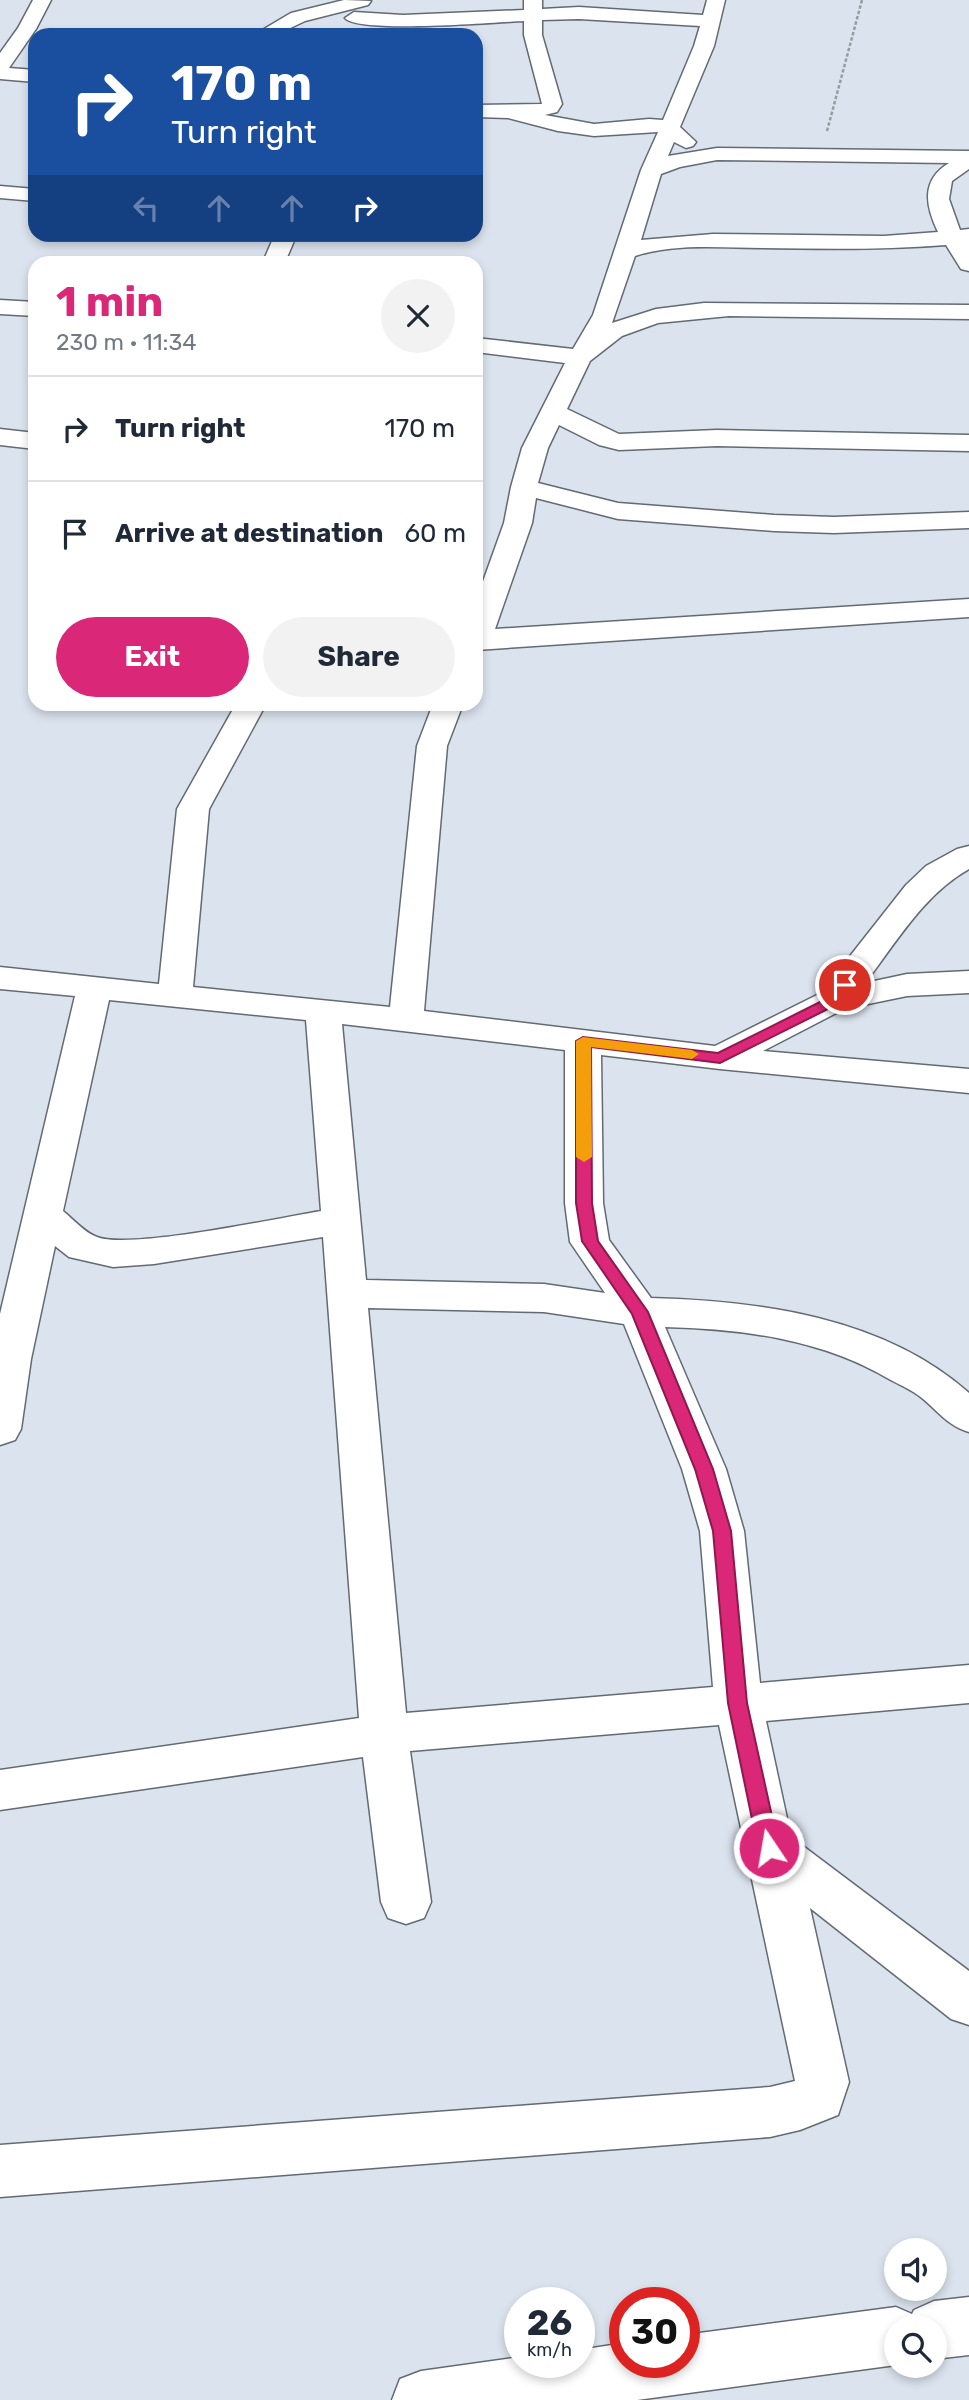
<!DOCTYPE html>
<meta charset="utf-8">
<style>
body{margin:0;font-family:Rubik,sans-serif;background:#f2f2f3;color:#1f2937;height:100vh;display:flex;flex-direction:column;font-size:26px;white-space:nowrap}
*{box-sizing:border-box;margin:0}
p{font-size:23px;color:#747a83}
.icon{flex:none;width:38px;height:38px;fill:none;stroke:currentColor;stroke-width:2;stroke-linecap:round;stroke-linejoin:round}
.map{position:relative;flex:1;overflow:hidden}
.drawer{position:absolute;left:28px;top:256px;width:455px;height:455px;display:flex;flex-direction:column;background:#fff;border-radius:21px;box-shadow:0 4px 10px #0003}
.drawer>*{flex:none}
.top-card{position:absolute;left:28px;top:28px;width:455px;height:214px;border-radius:21px;box-shadow:0 4px 10px #0003;background:#1a4fa0;color:#fff;overflow:hidden}
.buttons{position:absolute;left:884px;top:2238px;display:grid;gap:14px}
.buttons a{display:grid;place-items:center;width:63px;height:63px;border-radius:50%;background:#fff;box-shadow:0 4px 10px #0003;font-size:35px}
.speed{position:absolute;left:504px;top:2287px;display:flex;gap:14px;font-size:35px;font-weight:700;text-align:center}
.speed>*{display:grid;place-content:center;width:91px;height:91px;border-radius:50%;background:#fff;box-shadow:0 4px 10px #0003;line-height:1}
.speed small{font-size:18px;font-weight:400}
.speed .limit{border:10px solid #d22;background:#fff;color:#111}
.pin{position:absolute;display:grid;place-items:center;width:60px;height:60px;color:#fff;margin:-30px;border:4px solid #fff;border-radius:50%;box-shadow:0 2px 7px #0007}
.me{position:absolute;width:77px;margin:-38px;rotate:348deg;stroke-linejoin:round;filter:drop-shadow(0 0 5px #0008)}
.turn{display:flex;align-items:center;gap:24px;height:147px;padding:0 28px;font-size:32px}
.turn .icon{width:91px;height:91px;stroke-width:2.5}
.turn b{display:block;font-size:49px;line-height:60px}
.lanes{display:flex;align-items:center;height:66px;padding:0 28px;background:#0003;justify-content:center;gap:35px;direction:ltr}
.lanes .off{opacity:.35}
.round{display:grid;place-items:center;flex:none;width:74px;height:74px;border-radius:37px;background:#f2f2f3}
.overview{display:flex;align-items:center;justify-content:space-between;height:119px;padding:0 28px}
h1{font-size:42px;font-weight:700;line-height:52px;color:#db2777}
.primary-button{display:flex;gap:14px;margin-top:auto;padding:14px 28px}
.primary-button a{flex:1;height:80px;border-radius:42px;background:#db2777;color:#fff;font-size:28px;font-weight:700;line-height:80px;text-align:center}
.primary-button a+a{background:#f2f2f3;color:#1f2937}
ul{padding:0;list-style:none}
li{display:flex;align-items:center;gap:21px;height:105px;padding:0 28px;border-top:2px solid #e0e1e3}
li div{flex:1}
li b{display:block;font-size:26px}
li em{font-style:normal}
.map>svg:first-child{display:block}
</style>
<div class="map">
<svg width="969" height="2400" viewBox="0 0 969 2400">
<rect width="100%" height="100%" fill="#dbe3ee"/>
<g fill="none" stroke-linecap="round" stroke-linejoin="round">
<g stroke="#636a73" stroke-width="3">
<g id="minor">
<polygon points="33,0 51,0 36,29 9,68 35,70 35,82 0,79 0,53 18,28"/>
<polygon points="344,0 371,1 368,5 305,21 280,33 266,33 264,29 291,13"/>
<path d="M524 0H542V9L579 7 703 15 707 0H725L714 46 680 127 696 142 693 146 686 148 674 142 668 156 717 148 969 151V169L952 181 949 199 960 230 969 229V271L961 269 946 245C885 250 824 249 763 248 722 248 675 243 635 256L612 323 656 309 704 303 969 305V319L729 316 658 323 622 336 590 361 567 409 619 434 717 430 969 435V451L717 446 619 450 599 445 559 425 548 448 538 483 618 503 774 515 834 517 969 512V528L834 533 774 531 618 519 536 498 532 523 495 629 969 599V617L476 650V601L504 523 511 487 522 448 565 363 476 352V338L573 349 593 315 641 170 658 132 594 136 558 131 508 118 476 117V105L542 104 524 35V21C497 22 358 34 345 18L354 12 403 15 524 10ZM579 19 700 26 694 46 663 120 649 119 594 124 545 115 557 112 562 104 542 35V20ZM717 160 949 163C921 180 925 205 938 232L884 236 713 234 641 240 661 174 680 167Z"/>
<polygon points="0,186 35,189 35,201 0,198"/>
<polygon points="275,234 297,234 285,262 263,262"/>
<polygon points="0,300 35,302 35,316 0,314"/>
<polygon points="0,429 35,433 35,449 0,445"/>
<path d="M236 704H266L209 809 193 987 390 1007 417 746 433 704H463L447 746 424 1011 715 1046 821 993 906 885 926 866 957 849 969 846V869C924 894 896 943 865 983L907 974 969 971V993L907 996 844 1009 763 1051 969 1069V1093L720 1069 601 1055 603 1203 609 1240 651 1298C760 1301 884 1317 969 1393V1432C948 1426 938 1411 922 1398 912 1390 900 1385 889 1379 821 1339 743 1329 665 1327L726 1469 744 1531 760 1683 969 1665V1703L766 1721 791 1837 969 1971V2025L951 2019 810 1908 849 2082 838 2115 800 2130 770 2137 0 2197V2145L770 2087 795 2081 719 1725 410 1751 431 1902 424 1918 406 1924 388 1918 381 1902 363 1757 0 1810V1770L359 1718 323 1237 154 1264 113 1267 69 1257 55 1246 31 1359 21 1429 15 1440 0 1445V1314L75 996 0 989V967L159 984 177 809ZM109 1000 306 1020 321 1211C278 1218 130 1250 97 1237 85 1233 73 1219 63 1211ZM342 1024 565 1050V1203L570 1242 605 1293 544 1284 366 1280ZM368 1308 544 1312 624 1324 682 1469 700 1531 713 1687 406 1713Z"/>
<polygon points="969,2297 969,2355 934,2359 934,2328 896,2328 896,2365 637,2400 392,2400 400,2379 421,2371 520,2357 520,2362 579,2362 579,2350 625,2343 625,2362 684,2362 684,2335 896,2307 912,2314 914,2310 934,2301"/>
</g>
</g>
<polyline stroke="#959ca4" stroke-width="2.5" stroke-dasharray="3.5 2" stroke-linecap="butt" points="827,131 862,0"/>
<use href="#minor" fill="#fff" fill-rule="evenodd"/>
</g>
<polygon fill="#db2777" stroke="#8e194d" stroke-width="2" points="845,981 853,985 838,1004 720,1063 591,1047 592,1203 598,1241 648,1312 713,1469 731,1531 747,1703 779,1848 776,1855 769,1857 761,1855 758,1848 728,1703 713,1531 695,1469 632,1314 582,1241 576,1203 576,1041 583,1037 718,1053 828,998 840,982"/>
<polygon fill="#f59e0b" points="583,1037 692,1050 699,1054 692,1059 591,1047 592,1157 584,1162 576,1157 576,1041"/>
</svg>
<div class="buttons">
<a><svg class="icon" aria-label="sound" viewBox="0 0 24 24"><path d="M4 9h4l5-4v14l-5-4H4zM17 9q2 3 0 6"/></svg></a>
<a><svg class="icon" aria-label="search" viewBox="0 0 24 24"><circle cx="10" cy="10" r="6"/><path d="M15 15l6 6"/></svg></a>
</div>
<div class="speed"><div>26<small>km/h</small></div><div class="limit">30</div></div>
<div class="pin" style="left:845px;top:985px;background:#d93025"><svg class="icon" aria-label="arrive" viewBox="0 0 24 24"><path d="M6 21V4h12l-3 4 3 4H6"/></svg></div>
<svg class="me" style="left:769px;top:1848px" viewBox="-20 -20 40 40"><circle r="17" fill="#db2777" stroke="#fff" stroke-width="3"/><path d="M0-11L8 9 0 5-8 9z" fill="#fff"/></svg>
<div class="top-card">
<div class="turn"><svg class="icon" aria-label="right" viewBox="0 0 24 24"><path d="M7 20v-9h11M14 6l5 5-5 5"/></svg><div><b>170 m</b>Turn right</div></div>
<div class="lanes"><svg class="icon off" aria-label="left" viewBox="0 0 24 24"><path d="M17 20v-9H6M10 6l-5 5 5 5"/></svg><svg class="icon off" aria-label="ahead" viewBox="0 0 24 24"><path d="M12 20V5M6 11l6-6 6 6"/></svg><svg class="icon off" aria-label="ahead" viewBox="0 0 24 24"><path d="M12 20V5M6 11l6-6 6 6"/></svg><svg class="icon" aria-label="right" viewBox="0 0 24 24"><path d="M7 20v-9h11M14 6l5 5-5 5"/></svg></div>
</div>
<section class="drawer">
<div class="overview"><div><h1>1 min</h1><p>230 m · 11:34</p></div><a class="round"><svg class="icon" aria-label="close" viewBox="0 0 24 24"><path d="M6 6l12 12M18 6L6 18"/></svg></a></div>
<ul>
<li><svg class="icon" aria-label="right" viewBox="0 0 24 24"><path d="M7 20v-9h11M14 6l5 5-5 5"/></svg><div><b>Turn right</b></div><em>170 m</em></li>
<li><svg class="icon" aria-label="arrive" viewBox="0 0 24 24"><path d="M6 21V4h12l-3 4 3 4H6"/></svg><div><b>Arrive at destination</b></div><em>60 m</em></li>
</ul>
<div class="primary-button"><a>Exit</a><a>Share</a></div>
</section>
</div>
